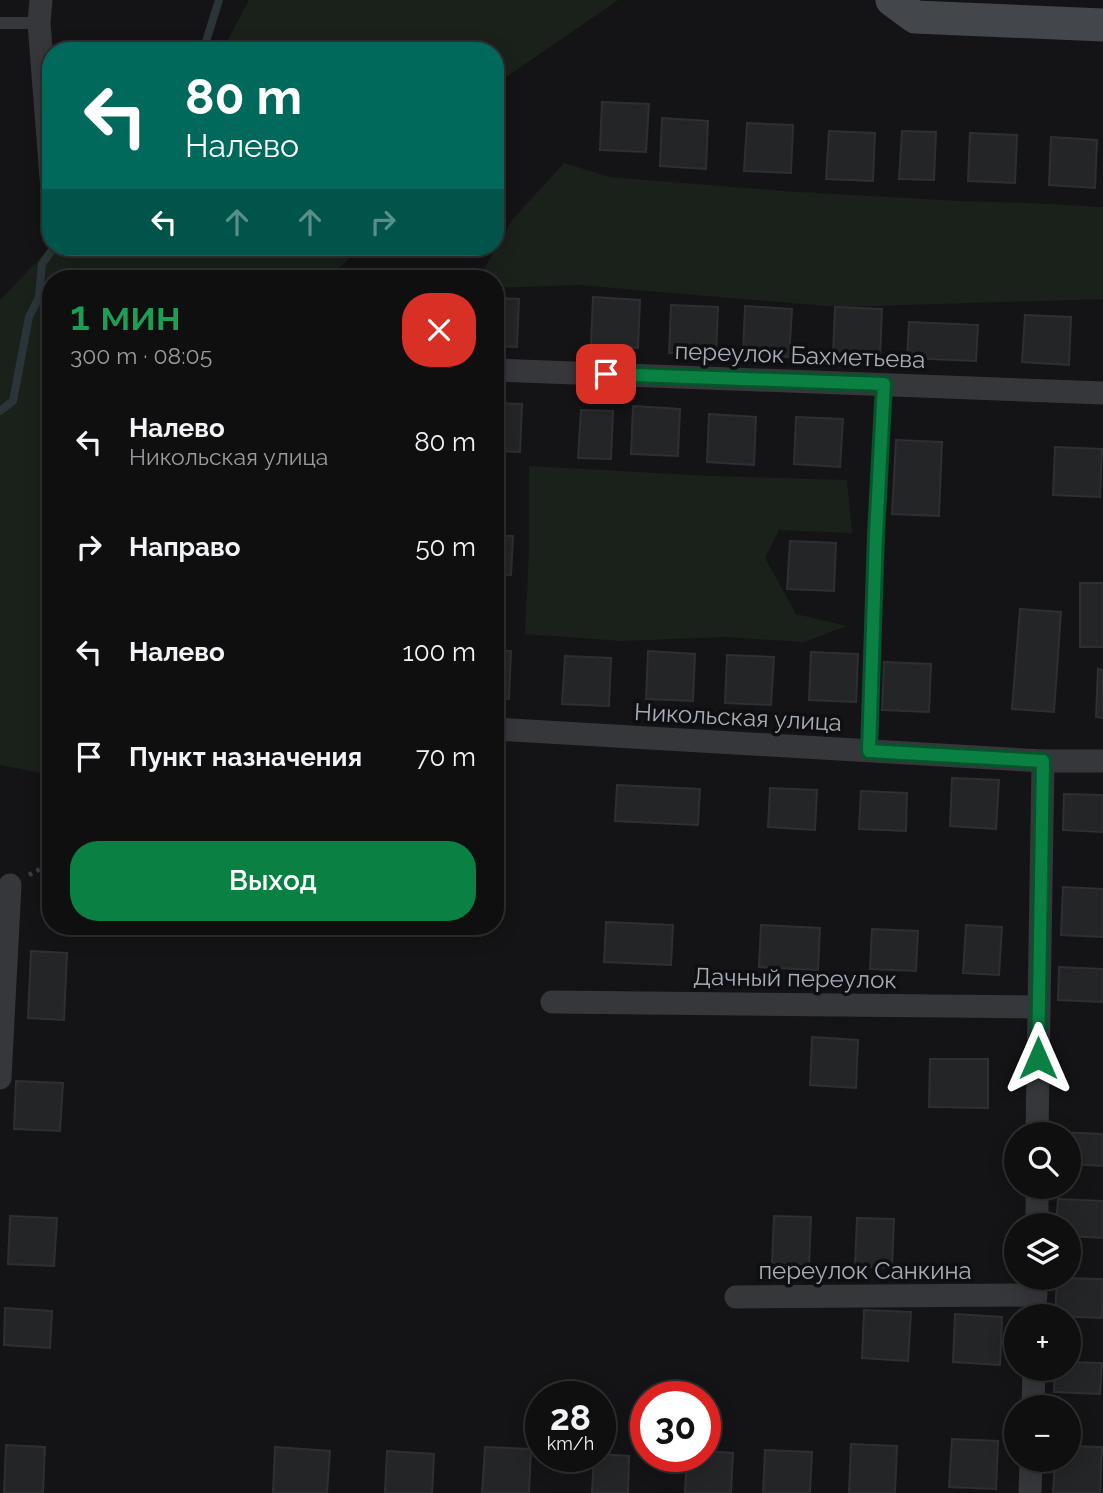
<!DOCTYPE html>
<html lang="ru">
<meta charset="utf-8">
<style>
body{margin:0;font-family:Raleway,sans-serif;background:#1d1d1e;color:#f1f3f6;height:100vh;display:flex;flex-direction:column;font-size:26px;white-space:nowrap}
*{box-sizing:border-box;margin:0}
p{font-size:23px;color:#9b9c9f}
.icon{flex:none;width:38px;height:38px;fill:none;stroke:currentColor;stroke-width:2;stroke-linecap:round;stroke-linejoin:round}
.map{position:relative;flex:1;overflow:hidden}
.panel{position:absolute;left:42px;top:270px;width:462px;height:665px;display:flex;flex-direction:column;background:#0f0f10;border-radius:28px;box-shadow:0 4px 18px #0003,0 0 0 2px #2f2f30}
.panel>*{flex:none}
.hud{position:absolute;left:42px;top:42px;width:462px;height:214px;border-radius:28px;box-shadow:0 4px 18px #0003,0 0 0 2px #2f2f30;background:#00695c;color:#fff;overflow:hidden}
.fabs{position:absolute;left:1004px;top:1122px;display:grid;gap:14px}
.fabs a{display:grid;place-items:center;width:77px;height:77px;border-radius:50%;background:#0f0f10;box-shadow:0 4px 18px #0003,0 0 0 2px #2f2f30;font-size:35px}
.speed{position:absolute;left:525px;top:1381px;display:flex;gap:14px;font-size:35px;font-weight:700;text-align:center}
.speed>*{display:grid;place-content:center;width:91px;height:91px;border-radius:50%;background:#0f0f10;box-shadow:0 4px 18px #0003,0 0 0 2px #2f2f30;line-height:1}
.speed small{font-size:18px;font-weight:400}
.speed .limit{border:10px solid #d22;background:#fff;color:#111}
.pin{position:absolute;display:grid;place-items:center;width:60px;height:60px;color:#fff;margin:-30px;border-radius:14px;box-shadow:0 4px 10px #0006}
.me{position:absolute;width:77px;margin:-38px;rotate:0deg;stroke-linejoin:round;filter:drop-shadow(0 0 5px #0008)}
.turn{display:flex;align-items:center;gap:24px;height:147px;padding:0 28px;font-size:32px}
.turn .icon{width:91px;height:91px;stroke-width:2.5}
.turn b{display:block;font-size:49px;line-height:60px}
.lanes{display:flex;align-items:center;height:66px;padding:0 28px;background:#0003;justify-content:center;gap:35px;direction:ltr}
.lanes .off{opacity:.35}
.round{display:grid;place-items:center;flex:none;width:74px;height:74px;border-radius:28px;background:#1d1d1e}
.summary{display:flex;align-items:center;justify-content:space-between;height:119px;padding:0 28px}
h1{font-size:42px;font-weight:600;line-height:52px;color:#1e9e55}
.primary-button{display:flex;gap:14px;margin-top:auto;padding:14px 28px}
.primary-button a{flex:1;height:80px;border-radius:28px;background:#0b8043;color:#fff;font-size:28px;font-weight:600;line-height:80px;text-align:center}
ul{padding:0;list-style:none}
li{display:flex;align-items:center;gap:21px;height:105px;padding:0 28px}
li div{flex:1}
li b{display:block;font-size:26px}
li em{font-style:normal}
.map>svg:first-child{display:block}
</style>
<div class="map">
<svg width="1103" height="1493" viewBox="0 0 1103 1493">
<rect width="100%" height="100%" fill="#141416"/>
<g fill="#1a211b">
<polygon points="249,0 618,0 495,85 495,51 222,51"/>
<polygon points="564,163 610,177 782,191 959,201 1031,203 1103,207 1103,299 839,307 579,285 495,288 495,278 479,278 512,220"/>
<polygon points="51,247 362,247 327,278 51,278 51,775 0,765 0,300"/>
<polygon points="529,466 711,476 847,480 852,533 779,530 765,558 796,614 847,626 804,642 725,637 622,641 525,634 529,553"/>
</g>
<g fill="none" stroke-linecap="round" stroke-linejoin="round">
<g stroke="#2b3539" stroke-width="8">
<polyline points="203,51 219,0"/>
<polyline points="0,411 13,401 29,317 39,297 42,264 54,247"/>
</g>
</g>
<g fill="#242527" stroke="#2e2f32" stroke-width="2">
<polygon points="602,102 649,104 646,152 600,150"/>
<polygon points="662,118 708,121 706,169 660,166"/>
<polygon points="747,123 793,125 791,173 744,171"/>
<polygon points="829,131 875,133 873,181 826,179"/>
<polygon points="902,131 936,132 934,180 899,179"/>
<polygon points="970,133 1017,135 1015,183 968,181"/>
<polygon points="1051,137 1097,140 1095,188 1049,185"/>
<polygon points="593,297 640,300 638,348 591,345"/>
<polygon points="495,298 519,299 517,347 495,346"/>
<polygon points="671,305 718,307 716,355 669,353"/>
<polygon points="745,306 792,309 789,357 743,354"/>
<polygon points="835,307 882,309 880,357 833,355"/>
<polygon points="1025,315 1071,317 1069,365 1022,362"/>
<polygon points="909,322 978,325 976,361 907,358"/>
<polygon points="495,403 522,404 520,452 495,451"/>
<polygon points="633,406 680,409 678,456 631,454"/>
<polygon points="581,410 613,411 611,459 578,458"/>
<polygon points="709,414 756,417 754,465 707,462"/>
<polygon points="796,417 843,419 840,467 794,464"/>
<polygon points="896,440 942,442 939,516 892,514"/>
<polygon points="1055,447 1102,449 1100,497 1053,495"/>
<polygon points="495,536 513,536 511,575 495,574"/>
<polygon points="790,541 836,543 834,591 787,589"/>
<rect x="1080" y="583" width="23" height="64"/>
<polygon points="1020,609 1061,612 1054,712 1012,709"/>
<polygon points="495,650 511,651 509,699 495,698"/>
<polygon points="648,651 695,654 693,701 646,699"/>
<polygon points="811,652 858,654 856,702 809,700"/>
<polygon points="727,655 774,657 771,705 725,703"/>
<polygon points="565,656 611,658 609,706 562,704"/>
<polygon points="884,662 931,664 929,712 882,710"/>
<polygon points="1098,669 1103,670 1103,718 1096,717"/>
<polygon points="952,778 999,780 996,829 950,826"/>
<polygon points="617,785 700,789 698,825 615,821"/>
<polygon points="770,788 817,790 815,830 768,827"/>
<polygon points="861,791 907,793 906,831 859,829"/>
<polygon points="1064,794 1103,795 1103,832 1063,830"/>
<polygon points="1063,887 1103,889 1103,937 1061,935"/>
<polygon points="606,922 673,925 671,965 604,962"/>
<polygon points="761,925 820,928 818,970 759,967"/>
<polygon points="966,925 1002,927 999,975 963,973"/>
<polygon points="872,929 918,931 916,971 870,969"/>
<polygon points="31,951 67,953 64,1020 28,1018"/>
<polygon points="1059,967 1103,969 1103,1002 1058,1000"/>
<polygon points="812,1037 858,1040 856,1088 810,1085"/>
<polygon points="930,1059 988,1059 988,1108 929,1107"/>
<polygon points="16,1081 63,1083 60,1131 14,1129"/>
<polygon points="1058,1132 1103,1134 1103,1166 1069,1164 1069,1134 1058,1134"/>
<polygon points="1058,1199 1103,1201 1103,1238 1069,1236 1069,1225 1056,1225"/>
<polygon points="10,1216 57,1218 54,1266 8,1264"/>
<polygon points="774,1216 811,1217 809,1265 772,1263"/>
<polygon points="857,1218 894,1219 892,1268 855,1266"/>
<polygon points="1057,1278 1103,1279 1102,1318 1055,1316"/>
<polygon points="5,1308 52,1311 50,1348 4,1345"/>
<polygon points="864,1310 911,1312 908,1361 862,1358"/>
<polygon points="955,1314 1002,1317 1000,1365 953,1362"/>
<polygon points="1069,1362 1102,1363 1100,1394 1054,1392 1055,1368 1069,1368"/>
<polygon points="952,1439 998,1441 996,1489 949,1487"/>
<polygon points="851,1444 897,1446 895,1493 849,1493"/>
<polygon points="6,1445 45,1447 43,1493 4,1493"/>
<polygon points="1069,1446 1102,1447 1100,1493 1053,1493 1055,1460 1069,1460"/>
<polygon points="275,1447 330,1451 327,1493 273,1493"/>
<polygon points="485,1447 531,1449 529,1493 482,1493"/>
<polygon points="765,1450 812,1452 810,1493 763,1493"/>
<polygon points="387,1451 434,1454 432,1493 385,1493"/>
<polygon points="705,1451 733,1453 731,1493 685,1493 687,1456 705,1456"/>
<polygon points="600,1454 629,1456 628,1493 592,1493 594,1456 600,1456"/>
</g>
<g fill="none" stroke-linecap="round" stroke-linejoin="round">
<polyline stroke="#3b3e42" stroke-width="4.5" stroke-dasharray="3.5 5" stroke-linecap="butt" points="29,875 51,863"/>
<g stroke="#35373b" stroke-width="12">
<polyline points="0,23 39,23"/>
<polyline points="869,751 876,534 884,385"/>
</g>
<g stroke="#35373b" stroke-width="23">
<polyline points="41,0 39,23 51,177"/>
<polyline points="495,370 1103,393"/>
<polyline points="495,729 1043,761 1103,761"/>
<polyline points="552,1002 1038,1007"/>
<polyline points="0,1078 10,885"/>
<polyline points="1037,1134 1043,761"/>
<polyline points="1037,1225 1037,1186"/>
<polyline points="736,1297 1036,1295"/>
<polyline points="1035,1316 1036,1278"/>
<polyline points="1033,1407 1034,1368"/>
<polyline points="1030,1493 1031,1460"/>
</g>
<polyline stroke="#43464b" stroke-width="33" points="892,0 915,17 1103,25"/>
</g>
<g fill="none" stroke-linecap="round" stroke-linejoin="round">
<g stroke="#07532c" stroke-width="18">
<polyline id="route" points="606,374 884,384 876,534 869,751 1043,761 1038,1058"/>
</g>
<use href="#route" stroke="#0b8043" stroke-width="12"/>
</g>
<g text-anchor="middle" dominant-baseline="central" stroke-width="7" stroke-linejoin="round" paint-order="stroke">
<g font-size="24" fill="#a6adb6" stroke="#0f0f11">
<text transform="translate(800 355) rotate(2)">переулок Бахметьева</text>
<text transform="translate(738 717) rotate(3)">Никольская улица</text>
<text transform="translate(795 978) rotate(1)">Дачный переулок</text>
<text x="865" y="1270">переулок Санкина</text>
</g>
</g>
</svg>
<div class="fabs">
<a><svg class="icon" aria-label="search" viewBox="0 0 24 24"><circle cx="10" cy="10" r="6"/><path d="M15 15l6 6"/></svg></a>
<a><svg class="icon" aria-label="layers" viewBox="0 0 24 24"><path d="M12 4l9 5-9 5-9-5zM3 14l9 5 9-5"/></svg></a>
<a>+</a>
<a>−</a>
</div>
<div class="speed"><div>28<small>km/h</small></div><div class="limit">30</div></div>
<div class="pin" style="left:606px;top:374px;background:#d93025"><svg class="icon" aria-label="arrive" viewBox="0 0 24 24"><path d="M6 21V4h12l-3 4 3 4H6"/></svg></div>
<svg class="me" style="left:1038px;top:1058px" viewBox="-20 -20 40 40"><path d="M0-17L14 15 0 8-14 15z" fill="#0b8043" stroke="#fff" stroke-width="4"/></svg>
<div class="hud">
<div class="turn"><svg class="icon" aria-label="left" viewBox="0 0 24 24"><path d="M17 20v-9H6M10 6l-5 5 5 5"/></svg><div><b>80 m</b>Налево</div></div>
<div class="lanes"><svg class="icon" aria-label="left" viewBox="0 0 24 24"><path d="M17 20v-9H6M10 6l-5 5 5 5"/></svg><svg class="icon off" aria-label="ahead" viewBox="0 0 24 24"><path d="M12 20V5M6 11l6-6 6 6"/></svg><svg class="icon off" aria-label="ahead" viewBox="0 0 24 24"><path d="M12 20V5M6 11l6-6 6 6"/></svg><svg class="icon off" aria-label="right" viewBox="0 0 24 24"><path d="M7 20v-9h11M14 6l5 5-5 5"/></svg></div>
</div>
<section class="panel">
<div class="summary"><div><h1>1 мин</h1><p>300 m · 08:05</p></div><a class="round" style="background:#d93025;color:#fff"><svg class="icon" aria-label="close" viewBox="0 0 24 24"><path d="M6 6l12 12M18 6L6 18"/></svg></a></div>
<ul>
<li><svg class="icon" aria-label="left" viewBox="0 0 24 24"><path d="M17 20v-9H6M10 6l-5 5 5 5"/></svg><div><b>Налево</b><p>Никольская улица</p></div><em>80 m</em></li>
<li><svg class="icon" aria-label="right" viewBox="0 0 24 24"><path d="M7 20v-9h11M14 6l5 5-5 5"/></svg><div><b>Направо</b></div><em>50 m</em></li>
<li><svg class="icon" aria-label="left" viewBox="0 0 24 24"><path d="M17 20v-9H6M10 6l-5 5 5 5"/></svg><div><b>Налево</b></div><em>100 m</em></li>
<li><svg class="icon" aria-label="arrive" viewBox="0 0 24 24"><path d="M6 21V4h12l-3 4 3 4H6"/></svg><div><b>Пункт назначения</b></div><em>70 m</em></li>
</ul>
<div class="primary-button"><a>Выход</a></div>
</section>
</div>
